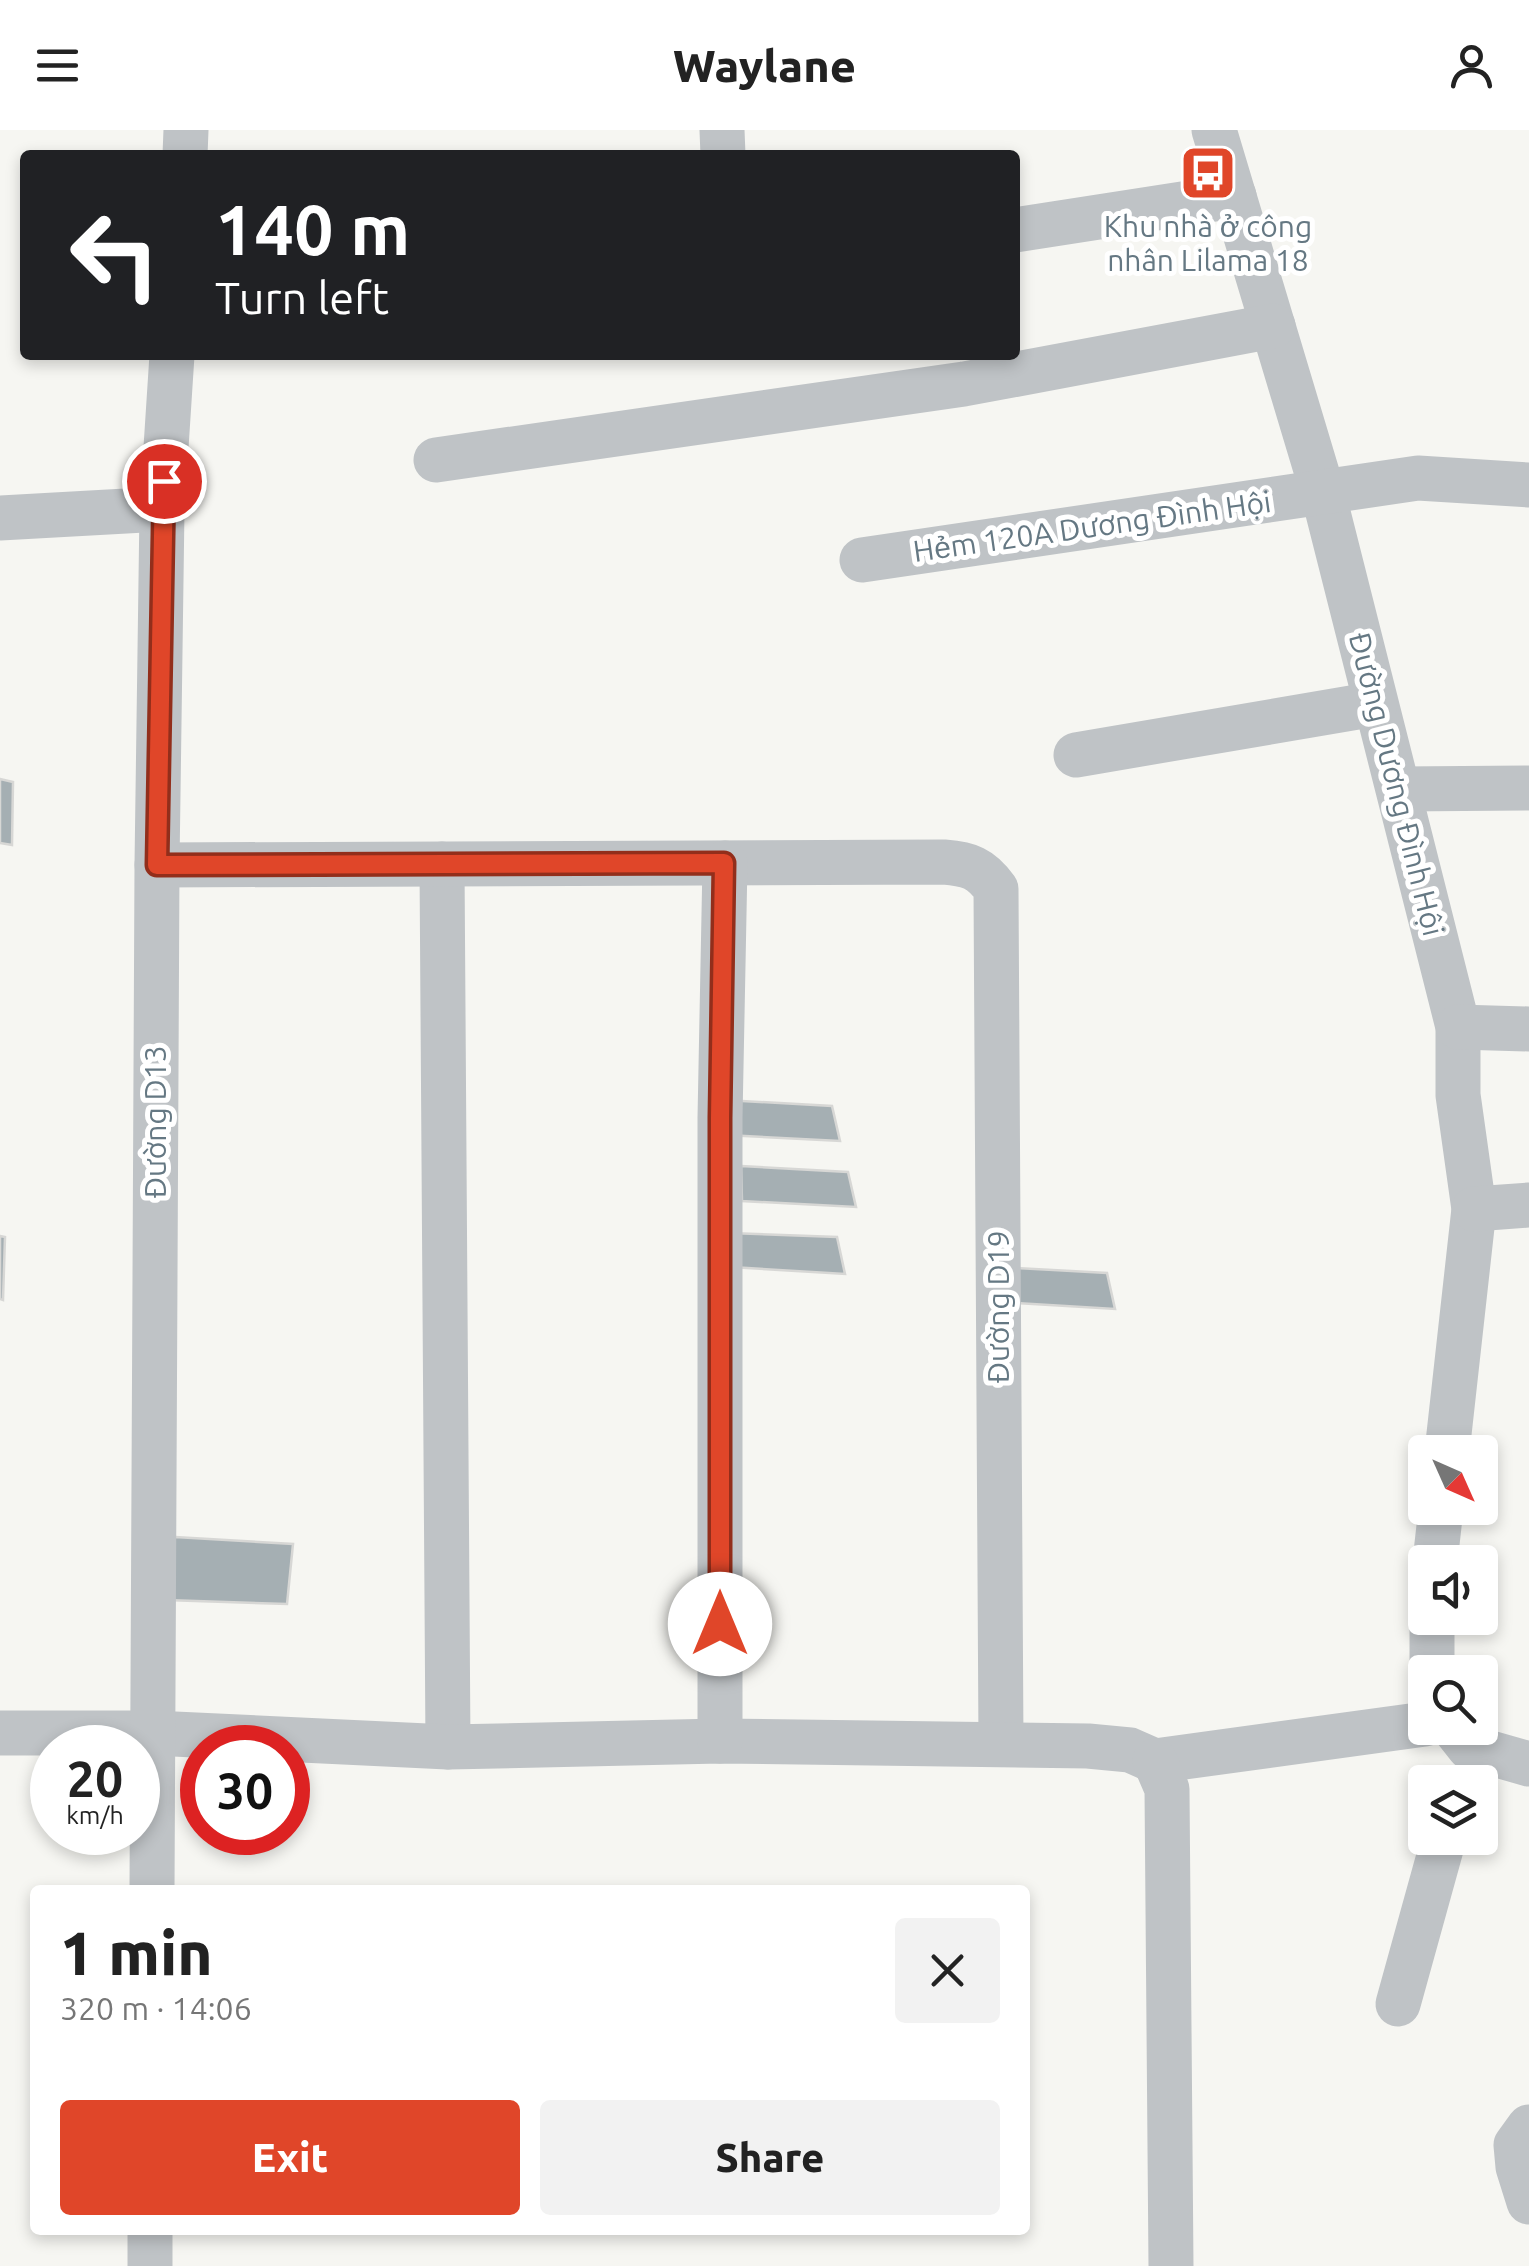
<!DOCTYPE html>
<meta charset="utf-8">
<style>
body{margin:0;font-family:Ubuntu,sans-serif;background:#f2f2f2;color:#222;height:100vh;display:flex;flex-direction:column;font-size:38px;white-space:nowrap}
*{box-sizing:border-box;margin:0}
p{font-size:32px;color:#767676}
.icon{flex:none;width:55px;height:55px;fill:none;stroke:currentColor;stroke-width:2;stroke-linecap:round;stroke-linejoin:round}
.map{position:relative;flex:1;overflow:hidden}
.sheet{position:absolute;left:30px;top:1755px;width:1000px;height:350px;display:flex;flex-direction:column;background:#fff;border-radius:10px;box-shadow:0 5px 15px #0003}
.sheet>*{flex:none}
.banner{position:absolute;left:20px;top:20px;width:1000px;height:210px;border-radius:10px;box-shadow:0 5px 15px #0003;background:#202124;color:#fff;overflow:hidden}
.needle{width:65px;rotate:135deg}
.tools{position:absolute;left:1408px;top:1305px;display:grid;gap:20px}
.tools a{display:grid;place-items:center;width:90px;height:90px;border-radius:10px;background:#fff;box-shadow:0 5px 15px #0003;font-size:50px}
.speed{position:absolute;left:30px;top:1595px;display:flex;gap:20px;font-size:50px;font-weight:700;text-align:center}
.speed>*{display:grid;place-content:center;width:130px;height:130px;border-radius:50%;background:#fff;box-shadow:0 5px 15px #0003;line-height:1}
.speed small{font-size:25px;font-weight:400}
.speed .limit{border:15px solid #d22;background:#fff;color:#111}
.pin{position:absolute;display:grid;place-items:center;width:85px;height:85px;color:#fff;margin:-42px;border:5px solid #fff;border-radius:50%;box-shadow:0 2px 10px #0007}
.me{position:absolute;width:110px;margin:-55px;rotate:0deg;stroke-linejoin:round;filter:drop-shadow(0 0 8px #0008)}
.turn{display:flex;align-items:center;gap:35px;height:210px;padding:0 30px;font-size:45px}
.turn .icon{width:130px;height:130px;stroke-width:2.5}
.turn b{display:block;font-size:70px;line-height:85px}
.round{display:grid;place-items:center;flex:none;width:105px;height:105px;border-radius:10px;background:#f2f2f2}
.overview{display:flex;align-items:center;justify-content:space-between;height:170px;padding:0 30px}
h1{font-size:60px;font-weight:800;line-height:75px}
.primary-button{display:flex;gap:20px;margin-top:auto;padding:20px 30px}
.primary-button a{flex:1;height:115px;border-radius:10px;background:#e04629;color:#fff;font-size:40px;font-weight:800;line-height:115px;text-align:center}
.primary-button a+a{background:#f2f2f2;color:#222}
header{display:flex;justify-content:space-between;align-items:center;height:130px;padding:0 30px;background:#fff;font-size:45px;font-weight:800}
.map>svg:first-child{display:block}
</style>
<header><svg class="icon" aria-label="menu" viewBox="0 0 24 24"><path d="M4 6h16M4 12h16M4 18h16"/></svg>Waylane<svg class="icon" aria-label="person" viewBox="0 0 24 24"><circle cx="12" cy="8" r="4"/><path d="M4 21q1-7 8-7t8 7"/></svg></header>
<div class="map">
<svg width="1529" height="2136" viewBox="0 0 1529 2136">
<rect width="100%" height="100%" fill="#f6f6f2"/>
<g fill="#a5afb3" stroke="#d7d7d5" stroke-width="2.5">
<polygon points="0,649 13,652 12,715 0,713"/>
<polygon points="724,970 832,976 840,1011 726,1005"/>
<polygon points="741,1036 848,1042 856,1077 742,1071"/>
<polygon points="729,1103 837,1107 845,1144 731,1137"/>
<polygon points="0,1106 5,1107 3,1170 0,1169"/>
<polygon points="1000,1137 1107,1143 1115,1179 1001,1172"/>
<polygon points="175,1407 293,1414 287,1474 166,1470"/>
</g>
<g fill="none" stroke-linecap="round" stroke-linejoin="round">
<g stroke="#bfc3c6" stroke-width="45">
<polyline points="722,0 723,25"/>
<polyline points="1214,0 1323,363 1458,897 1458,965 1474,1079 1447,1322"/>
<polyline points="185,25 186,0"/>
<polyline points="1015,100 1234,66"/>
<polyline points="436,330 964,254 1273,196"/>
<polyline points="0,388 162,379"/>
<polyline points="862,430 1418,348 1529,355"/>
<polyline points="1076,625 1375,574"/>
<polyline points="1400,659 1529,658"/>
<polyline points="442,734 448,1617"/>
<path d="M157 735 944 732C969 734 981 738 996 759L1001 1614"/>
<polyline points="1458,897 1529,899"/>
<polyline points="1474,1079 1529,1075"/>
<polyline points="1435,1432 1441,1378"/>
<polyline points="1432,1542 1432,1488"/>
<polyline points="1454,1598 1469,1617 1529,1634"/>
<polyline points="0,1603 153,1603 448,1617 720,1611 1088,1616 1130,1620 1155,1631 1425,1594"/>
<polyline points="720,1611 720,988 725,733"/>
<polyline points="1155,1631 1167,1659 1171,2136"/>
<polyline points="152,1760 157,735 162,379 172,225"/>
<polyline points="1398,1874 1444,1708"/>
<polyline points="1529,1997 1516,2015 1518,2037 1529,2072"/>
<polyline points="150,2136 150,2100"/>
</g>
</g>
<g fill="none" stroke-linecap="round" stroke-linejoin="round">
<g stroke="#922e1b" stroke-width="25">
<polyline id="route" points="164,351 157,735 724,733 720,988 720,1494"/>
</g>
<use href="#route" stroke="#e04629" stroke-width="18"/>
</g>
<defs>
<g id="bus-square" transform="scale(2.875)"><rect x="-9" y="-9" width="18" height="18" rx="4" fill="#e04629" stroke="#fff"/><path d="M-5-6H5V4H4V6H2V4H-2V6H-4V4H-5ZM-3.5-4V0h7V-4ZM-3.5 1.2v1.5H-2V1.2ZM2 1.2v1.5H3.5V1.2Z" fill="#fff"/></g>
</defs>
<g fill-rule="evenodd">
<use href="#bus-square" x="1208" y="43"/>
</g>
<g text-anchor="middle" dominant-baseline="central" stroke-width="10" stroke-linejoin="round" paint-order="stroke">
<g font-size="30" fill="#657883" stroke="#fff">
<text x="1208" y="96">Khu nhà ở công<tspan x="1208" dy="34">nhân Lilama 18</tspan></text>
</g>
<g font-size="30" fill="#657883" stroke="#fff">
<text transform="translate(1092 396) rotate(-8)">Hẻm 120A Dương Đình Hội</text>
<text transform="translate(1397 654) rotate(76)">Đường Dương Đình Hội</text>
<text transform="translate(155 992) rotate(-90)">Đường D13</text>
<text transform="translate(998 1177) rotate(-90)">Đường D19</text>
</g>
</g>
</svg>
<div class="tools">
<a><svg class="needle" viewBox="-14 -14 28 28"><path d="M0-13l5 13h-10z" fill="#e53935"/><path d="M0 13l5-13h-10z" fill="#767676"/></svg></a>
<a><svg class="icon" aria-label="sound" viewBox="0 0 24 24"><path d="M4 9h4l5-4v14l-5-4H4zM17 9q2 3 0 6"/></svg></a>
<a><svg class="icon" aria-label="search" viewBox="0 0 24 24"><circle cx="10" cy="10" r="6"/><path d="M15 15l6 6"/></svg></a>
<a><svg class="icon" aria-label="layers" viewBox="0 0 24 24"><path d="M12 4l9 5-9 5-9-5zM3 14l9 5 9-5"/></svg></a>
</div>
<div class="speed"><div>20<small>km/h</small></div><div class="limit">30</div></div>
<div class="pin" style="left:164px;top:351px;background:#d93025"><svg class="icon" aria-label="arrive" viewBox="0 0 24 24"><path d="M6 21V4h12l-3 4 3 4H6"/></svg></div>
<svg class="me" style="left:720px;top:1494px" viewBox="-20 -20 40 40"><circle r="19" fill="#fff"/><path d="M0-13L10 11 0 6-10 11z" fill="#e04629"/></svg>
<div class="banner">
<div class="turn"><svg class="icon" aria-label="left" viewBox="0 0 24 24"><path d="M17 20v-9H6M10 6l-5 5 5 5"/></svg><div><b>140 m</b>Turn left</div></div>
</div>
<section class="sheet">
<div class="overview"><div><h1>1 min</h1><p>320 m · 14:06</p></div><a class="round"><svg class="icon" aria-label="close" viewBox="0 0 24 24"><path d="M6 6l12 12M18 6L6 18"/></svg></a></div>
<div class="primary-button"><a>Exit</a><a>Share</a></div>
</section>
</div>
